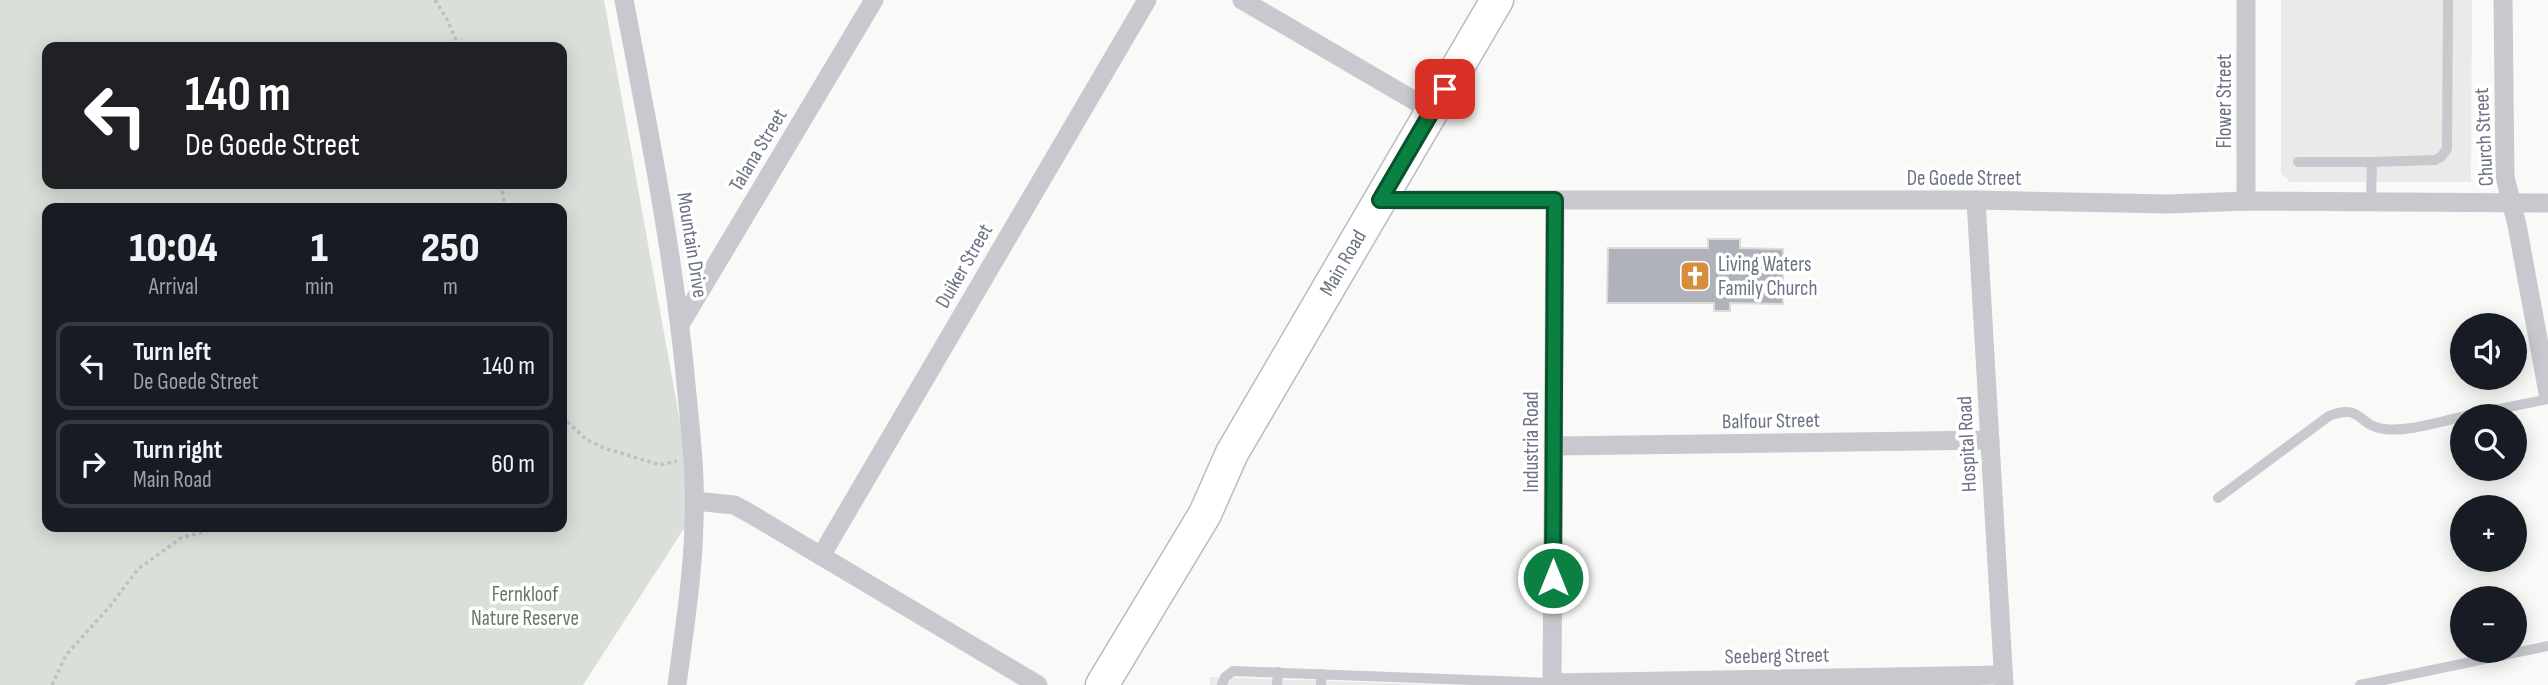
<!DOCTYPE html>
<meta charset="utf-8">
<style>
body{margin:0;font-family:"Sofia Sans Condensed",sans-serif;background:#20242c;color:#f1f3f6;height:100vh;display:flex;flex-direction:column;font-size:26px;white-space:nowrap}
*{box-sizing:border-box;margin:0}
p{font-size:23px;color:#9ea1a6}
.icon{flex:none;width:38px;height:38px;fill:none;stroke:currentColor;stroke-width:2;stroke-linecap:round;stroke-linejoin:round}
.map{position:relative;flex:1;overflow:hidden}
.drawer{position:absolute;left:42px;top:203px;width:525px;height:329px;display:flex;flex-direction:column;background:#171b24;border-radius:14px;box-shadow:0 4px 18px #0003}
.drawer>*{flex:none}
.guide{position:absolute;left:42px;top:42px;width:525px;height:147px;border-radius:14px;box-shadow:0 4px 18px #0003;background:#202124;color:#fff;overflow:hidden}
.buttons{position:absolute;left:2450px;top:313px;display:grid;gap:14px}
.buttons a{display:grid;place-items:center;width:77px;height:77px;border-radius:50%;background:#171b24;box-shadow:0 4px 18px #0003;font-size:35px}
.pin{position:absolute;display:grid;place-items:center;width:60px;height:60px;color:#fff;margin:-30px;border-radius:14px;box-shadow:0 4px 10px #0006}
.me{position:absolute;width:77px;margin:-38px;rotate:0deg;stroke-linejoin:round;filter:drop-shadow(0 0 5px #0008)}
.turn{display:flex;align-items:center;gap:24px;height:147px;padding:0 28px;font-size:32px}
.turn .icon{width:91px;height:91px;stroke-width:2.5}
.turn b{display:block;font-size:49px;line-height:60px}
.eta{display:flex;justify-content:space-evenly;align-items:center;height:119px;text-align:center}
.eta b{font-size:42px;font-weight:800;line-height:49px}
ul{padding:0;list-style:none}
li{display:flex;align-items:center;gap:21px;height:88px;margin:0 14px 10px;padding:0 14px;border:4px solid #363941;border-radius:14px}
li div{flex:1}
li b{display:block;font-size:26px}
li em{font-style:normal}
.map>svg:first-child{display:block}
</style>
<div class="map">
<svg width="2548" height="685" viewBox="0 0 2548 685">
<rect width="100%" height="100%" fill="#f9f9f8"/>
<g fill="#eaeaeb">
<polygon points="2281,0 2472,0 2471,182 2290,182 2281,173"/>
<polygon points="1210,677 1445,685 1210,685"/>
</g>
<path fill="#dae0d9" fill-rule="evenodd" d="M0 0H604L696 510 583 685H0ZM47 47H562V184H47ZM47 208H562V527H47Z"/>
<polygon fill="#afb2bb" stroke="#dbdbda" stroke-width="2" points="1708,239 1740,239 1740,248 1783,249 1783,304 1730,303 1730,311 1714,311 1714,303 1607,303 1608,248 1708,248"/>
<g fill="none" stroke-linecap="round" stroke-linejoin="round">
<g stroke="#b9bbc0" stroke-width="35">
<polyline id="primary" points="1102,685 1205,514 1232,453 1497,0"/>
</g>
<g stroke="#bfc0c3" stroke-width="3.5" stroke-dasharray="3.5 3.5" stroke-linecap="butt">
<polyline points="435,0 447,19 459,47"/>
<polyline points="501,184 505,208"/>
<polyline points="562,417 587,440 604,448 660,465 677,461"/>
<polyline points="52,685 66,655 111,605 138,569 181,538 220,527"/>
</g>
<g stroke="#c8c9ce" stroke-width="10">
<polyline points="2298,162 2372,162 2371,202"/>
<polyline points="2372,162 2435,160 2441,157 2447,149 2448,0"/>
<polyline points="2465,416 2548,399"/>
<path d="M2218 498 2329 416C2363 403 2357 426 2384 429 2409 432 2438 422 2462 417"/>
<polyline points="1222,685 1225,677 1233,671 1552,683"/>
<polyline points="1277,685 1278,672"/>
<polyline points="1321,685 1321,674"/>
<polyline points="2360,685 2548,646"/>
</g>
<g stroke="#c8c9ce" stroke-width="19">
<path d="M624 0C649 131 675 261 687 394 691 436 696 479 694 521 693 576 684 631 677 685"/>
<polyline points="1242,0 1432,111"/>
<polyline points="2246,0 2246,201"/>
<polyline points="2503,0 2505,177 2517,225 2548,393"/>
<polyline points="1380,200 1976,200 2168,204 2246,201 2548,203"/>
<polyline points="1976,200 2004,685"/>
<polyline points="681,323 874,0"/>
<polyline points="1553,446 1990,440"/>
<polyline points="695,501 734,505 749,513 1038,685"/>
<polyline points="821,556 1147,0"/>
<polyline points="1552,683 2003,675"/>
<polyline points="1552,685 1555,200"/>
</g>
<use href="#primary" stroke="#fff" stroke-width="32"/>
</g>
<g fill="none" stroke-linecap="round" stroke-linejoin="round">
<g stroke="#07532c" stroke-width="18">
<polyline id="route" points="1445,89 1380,200 1555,200 1553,578"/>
</g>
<use href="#route" stroke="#0b8043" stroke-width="12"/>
</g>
<defs>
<g id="church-square" transform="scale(1.575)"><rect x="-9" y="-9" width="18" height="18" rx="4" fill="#d58e3c" stroke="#fff"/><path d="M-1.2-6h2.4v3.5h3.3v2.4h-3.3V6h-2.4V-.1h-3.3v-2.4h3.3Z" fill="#fff"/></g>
</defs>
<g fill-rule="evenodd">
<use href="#church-square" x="1695" y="276"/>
</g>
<g text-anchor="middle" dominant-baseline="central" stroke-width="7" stroke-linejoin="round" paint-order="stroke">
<g font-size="21" fill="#6b7286" stroke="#fff">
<text transform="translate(2224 101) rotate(-90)">Flower Street</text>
<text transform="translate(2484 137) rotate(-93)">Church Street</text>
<text transform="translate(758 150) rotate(-59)">Talana Street</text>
<text x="1964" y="178">De Goede Street</text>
<text transform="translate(692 245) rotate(81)">Mountain Drive</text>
<text transform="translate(1343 263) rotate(-60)">Main Road</text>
<text transform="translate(964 266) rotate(-60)">Duiker Street</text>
<text transform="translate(1771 421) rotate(-1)">Balfour Street</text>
<text transform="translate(1531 442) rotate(-90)">Industria Road</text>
<text transform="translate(1967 444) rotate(-93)">Hospital Road</text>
<text transform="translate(1777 656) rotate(-1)">Seeberg Street</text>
</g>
<g font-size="21" fill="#6b7286" stroke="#fff" text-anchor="start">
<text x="1718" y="264">Living Waters<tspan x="1718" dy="24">Family Church</tspan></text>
</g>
<g font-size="21" fill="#657966" stroke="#fff">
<text x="525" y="594">Fernkloof<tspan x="525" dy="24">Nature Reserve</tspan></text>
</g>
</g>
</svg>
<div class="buttons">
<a><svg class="icon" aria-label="sound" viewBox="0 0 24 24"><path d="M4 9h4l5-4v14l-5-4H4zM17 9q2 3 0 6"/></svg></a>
<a><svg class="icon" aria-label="search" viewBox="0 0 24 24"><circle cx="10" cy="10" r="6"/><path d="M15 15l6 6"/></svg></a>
<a>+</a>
<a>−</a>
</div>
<div class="pin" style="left:1445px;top:89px;background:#d93025"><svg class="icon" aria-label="arrive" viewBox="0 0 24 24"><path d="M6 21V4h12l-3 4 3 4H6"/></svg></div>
<svg class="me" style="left:1553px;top:578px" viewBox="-20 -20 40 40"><circle r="17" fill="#0b8043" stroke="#fff" stroke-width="3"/><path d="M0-11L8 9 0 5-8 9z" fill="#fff"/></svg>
<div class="guide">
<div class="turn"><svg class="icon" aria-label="left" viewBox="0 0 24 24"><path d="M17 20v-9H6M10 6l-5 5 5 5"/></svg><div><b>140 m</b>De Goede Street</div></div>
</div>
<section class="drawer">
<div class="eta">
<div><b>10:04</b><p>Arrival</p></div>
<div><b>1</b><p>min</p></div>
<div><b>250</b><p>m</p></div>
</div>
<ul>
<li><svg class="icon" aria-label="left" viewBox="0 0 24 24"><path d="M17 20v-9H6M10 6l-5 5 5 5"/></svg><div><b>Turn left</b><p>De Goede Street</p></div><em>140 m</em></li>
<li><svg class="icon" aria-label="right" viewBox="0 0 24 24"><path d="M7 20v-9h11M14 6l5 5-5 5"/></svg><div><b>Turn right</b><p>Main Road</p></div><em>60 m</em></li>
</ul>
</section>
</div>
